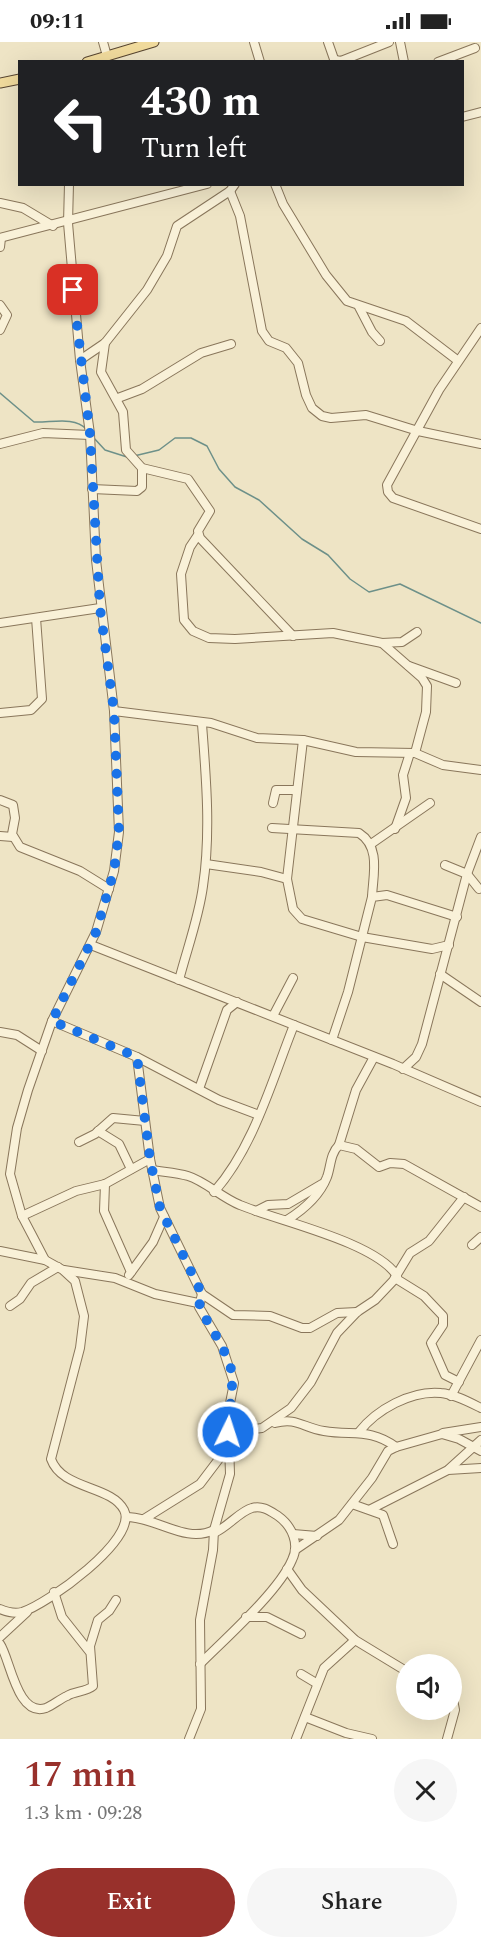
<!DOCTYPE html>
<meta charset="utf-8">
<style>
body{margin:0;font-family:Spectral,serif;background:#f6f6f6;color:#222;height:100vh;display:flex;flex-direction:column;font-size:22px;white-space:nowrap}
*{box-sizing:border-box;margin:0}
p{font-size:20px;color:#767676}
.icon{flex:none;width:33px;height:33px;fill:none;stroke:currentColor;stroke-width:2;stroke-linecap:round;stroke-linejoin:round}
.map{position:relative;height:1697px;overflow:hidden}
.drawer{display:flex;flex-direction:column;background:#fff;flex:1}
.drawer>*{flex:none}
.top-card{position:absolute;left:18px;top:18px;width:446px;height:126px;border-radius:0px;box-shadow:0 6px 24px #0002;background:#202124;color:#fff;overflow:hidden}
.tools{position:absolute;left:396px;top:1612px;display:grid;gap:12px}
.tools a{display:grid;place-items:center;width:66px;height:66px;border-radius:50%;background:#fff;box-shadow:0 6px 24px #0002;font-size:30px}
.pin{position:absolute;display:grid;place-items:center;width:51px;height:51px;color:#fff;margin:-26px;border-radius:12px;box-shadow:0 3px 9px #0006}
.me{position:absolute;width:66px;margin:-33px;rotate:4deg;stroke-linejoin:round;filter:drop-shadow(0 0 4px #0008)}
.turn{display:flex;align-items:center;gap:21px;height:126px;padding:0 24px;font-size:27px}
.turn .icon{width:78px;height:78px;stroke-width:2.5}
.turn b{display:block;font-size:42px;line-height:51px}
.round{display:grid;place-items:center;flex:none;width:63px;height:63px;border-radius:32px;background:#f6f6f6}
.head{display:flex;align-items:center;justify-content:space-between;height:102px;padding:0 24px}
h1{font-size:36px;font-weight:600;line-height:45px;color:#98302b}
.action{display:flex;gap:12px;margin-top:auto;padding:12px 24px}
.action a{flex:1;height:69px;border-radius:36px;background:#98302b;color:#fff;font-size:24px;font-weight:600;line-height:69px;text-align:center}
.action a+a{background:#f6f6f6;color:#222}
.status{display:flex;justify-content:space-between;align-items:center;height:42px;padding:0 30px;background:#fff;direction:ltr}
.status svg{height:16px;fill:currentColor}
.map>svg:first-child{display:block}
</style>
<div class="status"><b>09:11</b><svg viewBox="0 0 49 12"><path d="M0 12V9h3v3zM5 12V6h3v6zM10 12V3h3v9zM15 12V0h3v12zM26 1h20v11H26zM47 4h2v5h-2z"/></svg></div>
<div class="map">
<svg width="481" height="1697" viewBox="0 0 481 1697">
<rect width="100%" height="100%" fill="#eee4c5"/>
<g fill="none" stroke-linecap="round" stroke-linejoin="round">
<g stroke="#6d9089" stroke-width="1.5">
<path d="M0 351 34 380C50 381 75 374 86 387"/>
<polyline points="93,395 105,408 127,415"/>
<polyline points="134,414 159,408 175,396 191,396 207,404 219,427 235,445 259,458 302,497 328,513 350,537 369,550 400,542 481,581"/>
</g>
<g stroke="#89765b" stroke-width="10">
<g id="minor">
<polyline points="103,0 107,14"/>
<polyline points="254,0 260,20"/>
<polyline points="328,0 335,20"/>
<polyline points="400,0 404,20"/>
<polyline points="335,18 341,19 389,0"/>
<polyline points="438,20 475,6"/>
<polyline points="462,75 481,70"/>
<polyline points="275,142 283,162 326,233 347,259 406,279 457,318"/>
<polyline points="230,149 240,174 262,289 269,299 286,306 298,321 306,353 312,366 322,374 331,376 366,373 418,389 481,402"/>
<polyline points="0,161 23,166 53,184"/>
<polyline points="0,196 207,142"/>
<polyline points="0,205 1,196"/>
<polyline points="0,263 7,273 0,288"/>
<polyline points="359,265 372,290 380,299"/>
<polyline points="481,286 439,348 387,443 388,450 393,456 481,487"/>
<polyline points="105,301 101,330 123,370 126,408 142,426 188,437 210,469 198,489 200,496 293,594"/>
<polyline points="80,318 105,301 147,248 167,214 177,184 230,149 235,142"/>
<polyline points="118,356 142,347 201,311 231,302"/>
<polyline points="0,402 43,391 90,393"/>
<polyline points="92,447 137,449 142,445 142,426"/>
<polyline points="198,493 190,505 181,532 184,578 193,589 209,596 235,597 333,591 382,601 422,636 427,644 426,670 415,711"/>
<polyline points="0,581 100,566"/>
<polyline points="382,601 402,600 417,590"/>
<polyline points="409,624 456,641"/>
<polyline points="114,669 211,681 257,696 303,698 356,710 415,711 443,723 481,728"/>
<polyline points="0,671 31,668 42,657 36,576"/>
<polyline points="303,698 287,837 293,867 302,877 362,895 432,907 449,903"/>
<polyline points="0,758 13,763 15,776 12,792 20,805 80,829 109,847"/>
<polyline points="273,761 276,748 295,748"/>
<path d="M272 786 359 791C381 805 373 833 372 855"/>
<polyline points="395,787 406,756 403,733 410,711"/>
<polyline points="0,794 13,795"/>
<polyline points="371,802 430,761"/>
<polyline points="206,822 261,830 287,837"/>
<polyline points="445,823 467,832 479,847"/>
<polyline points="91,903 393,1022 481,1060"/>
<polyline points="440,932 481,960"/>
<path d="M179 938C187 907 199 875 203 844 211 790 206 735 202 682"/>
<polyline points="273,974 293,936"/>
<polyline points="52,979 137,1015 150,1117 160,1166 202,1252 233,1273 270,1274 302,1286 310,1286 337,1271 357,1270"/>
<polyline points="0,990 17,993 42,1009"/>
<polyline points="332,998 348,950 372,855 387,853 457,875"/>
<polyline points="137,1015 219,1058 259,1073"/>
<polyline points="403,1027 416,1015 422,1002 467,832 481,795"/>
<polyline points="199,1047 227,968 237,960"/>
<polyline points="98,1089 119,1102 131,1127"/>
<polyline points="79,1100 95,1092 113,1076 145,1079"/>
<polyline points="339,1103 356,1048 374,1015"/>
<path d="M152 1128C164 1130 177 1131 188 1134 205 1139 222 1156 240 1163 278 1179 376 1200 397 1234"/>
<polyline points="105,1142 104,1169 131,1230"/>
<path d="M214 1150C254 1105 272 1038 294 983"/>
<polyline points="256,1169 268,1163 288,1162 322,1142"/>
<polyline points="22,1174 76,1149 105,1142 150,1117"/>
<path d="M287 1178C303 1168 320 1153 327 1135 331 1124 330 1112 339 1103L356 1107 379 1125 390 1121 404 1122 481 1165"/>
<polyline points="472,1203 481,1195"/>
<polyline points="0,1209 45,1218"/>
<polyline points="64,1228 115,1236 155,1252 198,1261"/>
<polyline points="129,1233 153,1200 164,1175"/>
<polyline points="395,1236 424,1254 443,1274 443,1283 431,1301 445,1333 459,1340"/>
<polyline points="10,1264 20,1257 31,1241 58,1225"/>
<polyline points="451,1354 481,1298"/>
<path d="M275 1381C297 1375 303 1386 324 1389 353 1394 370 1386 396 1405"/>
<polyline points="228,1390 262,1386 291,1366 311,1340 337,1291 357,1270 375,1258 393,1239 410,1211 429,1199 464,1155"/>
<path d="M359 1390C376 1368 411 1348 441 1351 454 1352 469 1360 481 1366"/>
<polyline points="443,1391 481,1385"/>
<polyline points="449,1427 481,1398"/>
<polyline points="352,1462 383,1473 393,1502"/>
<polyline points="371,1467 448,1428 481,1426"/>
<path d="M126 1475C157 1475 185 1502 214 1488"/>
<polyline points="144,1477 200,1442 228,1405"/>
<polyline points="293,1492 317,1494"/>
<polyline points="295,1508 339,1478 372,1436 388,1409 396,1405 442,1392 459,1397 481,1409"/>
<polyline points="287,1527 302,1548 355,1598 406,1629"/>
<polyline points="54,1550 62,1575 89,1609"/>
<path d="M0 1567C7 1570 14 1572 22 1570 46 1563 139 1497 124 1468 111 1443 62 1448 51 1417L80 1306 84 1274 75 1239 63 1228 45 1218 32 1193 22 1174 10 1132 17 1086 28 1048 52 979 96 890 114 829 119 790 114 669 96 518 90 392 80 318 68 181 69 142"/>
<polyline points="246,1575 267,1575 301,1592"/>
<polyline points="0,1595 27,1570"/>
<path d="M0 1602C10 1616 17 1676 46 1666 53 1663 60 1657 67 1654 75 1649 86 1650 93 1644L90 1604 98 1578 109 1569 116 1558"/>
<path d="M200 1622C225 1597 279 1549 292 1518 300 1502 292 1484 278 1474 270 1469 262 1463 252 1466 240 1469 228 1485 214 1491"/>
<polyline points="301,1632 316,1641"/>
<polyline points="305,1675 346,1691 372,1697"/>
<polyline points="189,1697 201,1667 200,1578 213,1508 214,1488 230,1432 228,1371 234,1341 222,1304 199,1265 202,1252"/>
<polyline points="296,1697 324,1626 355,1598"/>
<polyline points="447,1697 455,1668 452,1652"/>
</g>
</g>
<g stroke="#57442f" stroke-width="11">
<g id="major">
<polyline points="87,20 154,0"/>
<polyline points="0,41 20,37"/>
</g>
</g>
<use href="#minor" stroke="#f9f1d8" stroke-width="8"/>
<use href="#major" stroke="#f1db9d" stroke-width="9"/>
</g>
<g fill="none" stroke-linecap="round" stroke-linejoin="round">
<polyline stroke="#1a73e8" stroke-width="10" stroke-dasharray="0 18" points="73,248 90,392 100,566 114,669 119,790 114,829 96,890 52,979 137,1015 150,1117 160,1166 202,1252 199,1265 222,1304 233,1332 228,1390"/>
</g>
</svg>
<div class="tools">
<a><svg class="icon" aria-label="sound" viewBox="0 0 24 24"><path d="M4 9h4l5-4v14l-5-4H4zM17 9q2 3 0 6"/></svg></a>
</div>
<div class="pin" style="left:73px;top:248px;background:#d93025"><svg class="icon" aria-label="arrive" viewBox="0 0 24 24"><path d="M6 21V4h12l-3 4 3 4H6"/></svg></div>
<svg class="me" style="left:228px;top:1390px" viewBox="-20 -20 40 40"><circle r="17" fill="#1a73e8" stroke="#fff" stroke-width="3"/><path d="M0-11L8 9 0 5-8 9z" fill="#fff"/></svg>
<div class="top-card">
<div class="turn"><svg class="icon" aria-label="left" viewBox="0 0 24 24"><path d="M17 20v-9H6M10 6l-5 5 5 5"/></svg><div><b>430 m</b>Turn left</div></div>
</div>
</div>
<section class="drawer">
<div class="head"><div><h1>17 min</h1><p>1.3 km · 09:28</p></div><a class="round"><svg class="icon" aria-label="close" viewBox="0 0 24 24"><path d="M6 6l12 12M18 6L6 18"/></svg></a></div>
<div class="action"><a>Exit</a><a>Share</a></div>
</section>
